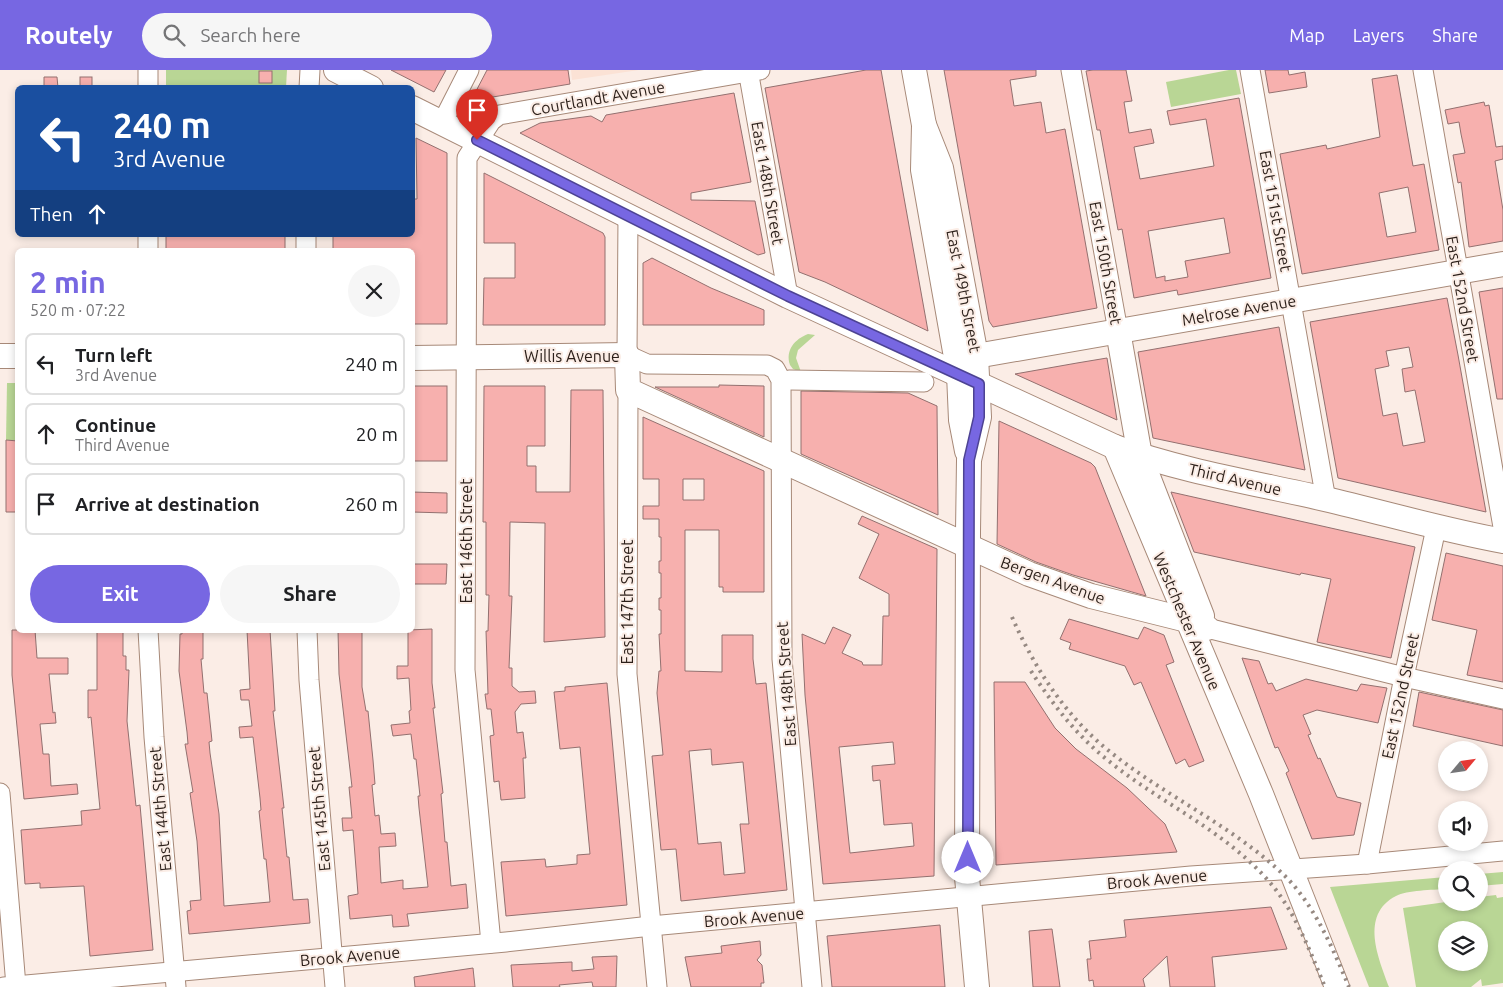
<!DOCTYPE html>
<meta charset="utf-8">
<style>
body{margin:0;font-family:Ubuntu,sans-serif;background:#f6f6f6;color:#202124;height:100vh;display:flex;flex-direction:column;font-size:19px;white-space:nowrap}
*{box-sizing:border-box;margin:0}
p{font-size:16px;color:#757577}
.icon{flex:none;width:28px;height:28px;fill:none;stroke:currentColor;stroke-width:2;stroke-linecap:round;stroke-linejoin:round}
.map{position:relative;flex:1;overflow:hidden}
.sheet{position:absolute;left:15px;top:178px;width:400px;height:385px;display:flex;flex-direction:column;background:#fff;border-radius:8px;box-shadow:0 2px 8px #0003}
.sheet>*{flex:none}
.guide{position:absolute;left:15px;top:15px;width:400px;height:152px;border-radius:8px;box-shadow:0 2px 8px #0003;background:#1a4fa0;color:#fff;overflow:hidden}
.needle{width:32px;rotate:61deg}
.fabs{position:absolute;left:1438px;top:671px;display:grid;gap:10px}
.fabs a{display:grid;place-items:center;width:50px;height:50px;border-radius:50%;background:#fff;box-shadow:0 2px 8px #0003;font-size:25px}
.pin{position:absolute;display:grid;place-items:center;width:42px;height:42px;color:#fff;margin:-51px -21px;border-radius:50% 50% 50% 0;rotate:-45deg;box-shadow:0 0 5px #0007}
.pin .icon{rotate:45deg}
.me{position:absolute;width:55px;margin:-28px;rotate:0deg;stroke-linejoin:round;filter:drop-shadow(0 0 4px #0008)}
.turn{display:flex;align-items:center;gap:18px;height:105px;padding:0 15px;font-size:22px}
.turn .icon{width:65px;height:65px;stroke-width:2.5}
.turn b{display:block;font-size:35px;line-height:42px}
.then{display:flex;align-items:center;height:48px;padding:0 15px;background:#0003;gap:10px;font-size:19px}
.round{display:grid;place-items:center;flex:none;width:52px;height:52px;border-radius:26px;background:#f6f6f6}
.head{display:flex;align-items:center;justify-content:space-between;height:85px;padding:0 15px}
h1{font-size:30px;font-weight:700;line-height:38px;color:#7767e2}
.action{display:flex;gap:10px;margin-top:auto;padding:10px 15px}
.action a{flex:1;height:58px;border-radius:30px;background:#7767e2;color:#fff;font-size:20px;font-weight:700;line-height:58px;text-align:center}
.action a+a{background:#f6f6f6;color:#202124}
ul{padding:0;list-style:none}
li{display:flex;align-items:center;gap:15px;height:62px;margin:0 10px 8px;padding:0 5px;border:2px solid #e0e0e0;border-radius:8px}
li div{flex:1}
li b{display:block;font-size:19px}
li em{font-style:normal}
header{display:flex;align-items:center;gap:30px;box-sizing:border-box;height:70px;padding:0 25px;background:#7767e2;color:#fff}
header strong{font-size:24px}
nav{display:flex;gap:28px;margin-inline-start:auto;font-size:18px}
.search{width:350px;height:45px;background:#f6f6f6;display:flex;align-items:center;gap:12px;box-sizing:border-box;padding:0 18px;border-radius:28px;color:#757577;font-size:19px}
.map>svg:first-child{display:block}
</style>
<header>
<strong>Routely</strong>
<div class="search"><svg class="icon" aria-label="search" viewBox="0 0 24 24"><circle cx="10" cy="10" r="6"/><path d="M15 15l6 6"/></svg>Search here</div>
<nav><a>Map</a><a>Layers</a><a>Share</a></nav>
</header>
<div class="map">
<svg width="1503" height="917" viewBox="0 0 1503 917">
<rect width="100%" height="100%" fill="#fbede6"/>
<polygon fill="#fbe2d5" points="571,0 639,0 572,10"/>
<g fill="#b9d695" fill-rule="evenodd">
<polygon points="166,0 287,0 286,17 166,17"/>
<polygon points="1229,0 1236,0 1241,24 1171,37 1166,12"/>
<path d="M808 264 815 265 798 280 796 288 801 302 793 299 790 295C785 280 795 269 808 264Z"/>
<polygon points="7,313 17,313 17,370 6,370"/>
<polygon points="1503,802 1503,814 1479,816 1479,804"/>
<path d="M1446 807V819C1433 820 1407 820 1396 826 1359 845 1379 889 1389 917H1369L1330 817Z"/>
<path d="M1496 825 1497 828 1503 827V913L1482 916 1481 909 1471 917H1416L1403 838 1446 832H1479V827ZM1446 860H1479V892H1446Z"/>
</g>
<g fill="#f7b0ae" stroke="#93706f" fill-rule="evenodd">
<polygon points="391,0 446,0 434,22"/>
<polygon points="487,0 568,0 570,14 481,29 474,25"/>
<polygon points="866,0 881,0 928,261 825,212 799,202 765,18"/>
<polygon points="944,0 1036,0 1036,6 1010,10 1014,36 1041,32 1046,63 1065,59 1097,238 993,257 989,251"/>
<path d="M1093 0H1126L1132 31 1124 32 1129 63 1151 59 1154 73 1134 77 1140 109 1214 96 1206 49 1170 55 1167 41 1239 28 1271 208 1178 225 1177 220 1134 228 1122 159 1118 160 1100 60H1097L1091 28 1086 1ZM1224 148 1230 183 1185 191 1188 207 1165 211V206L1156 208 1148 161Z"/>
<polygon points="1265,0 1288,0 1289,5 1305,2 1307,17 1269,23"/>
<rect x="259" y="1" width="13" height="12"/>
<path d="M1397 5 1413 96 1424 94 1439 180 1302 204 1280 84 1326 75 1327 79 1380 67 1372 9ZM1408 117 1416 162 1387 167 1379 123Z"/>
<polygon points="44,7 57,7 58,18 44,18"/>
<rect x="80" y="7" width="12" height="11"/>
<polygon points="734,23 751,112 691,123 691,130 755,131 765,183 758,185 520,63 540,53 591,46 602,52 606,45"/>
<polygon points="1484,32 1485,36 1489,35 1496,77 1503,76 1503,89 1495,91 1503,140 1503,171 1469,177 1461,112 1458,113 1453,85 1465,83 1461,64 1459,52 1448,54 1445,40"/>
<polygon points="416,68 447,83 447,254 412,254 412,180 333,180 333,165 412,165 413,129 417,129"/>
<polygon points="484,103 603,163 605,167 605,255 483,255 484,208 515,208 515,173 484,173"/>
<rect x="166" y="165" width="119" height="15"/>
<polygon points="652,188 711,218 764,240 764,255 643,255 643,193"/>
<polygon points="1503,218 1503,329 1497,329 1479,222"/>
<path d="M1447 228 1458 285 1486 442 1338 408 1310 252ZM1409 277 1413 297 1402 299 1405 322 1415 320 1425 372 1403 376 1397 343 1383 346 1375 299 1389 296 1386 281Z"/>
<polygon points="1279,257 1305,400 1153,368 1138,282"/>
<polygon points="1107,288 1117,350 1015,304 1077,293"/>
<polygon points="719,315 764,316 764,367 655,317 719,317"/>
<rect x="412" y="316" width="35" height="75"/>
<polygon points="484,316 545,316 545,376 527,376 527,396 536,396 536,422 570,422 571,320 603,320 605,567 544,572 545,453 510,452 509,526 512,526 509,598 512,598 512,616 519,622 535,621 536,633 521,634 515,642 517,663 523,662 526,688 523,688 525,728 501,730 499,711 494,712 490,666 494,665 491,639 487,639 485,624 488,624 486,561 488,561 489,525 486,525 486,452 483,452"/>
<polygon points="801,321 908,323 937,336 938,445 801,384"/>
<path d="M643 347 764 401V522H723V517H719V460H685V601L722 602V565H753V589L756 614 766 613 787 820 681 831 676 779 661 780 652 686 663 685 657 623 659 601H661L659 564H661V540H659V528H661V503H659V491H661V467H659V449H643V436H659V409H643ZM683 409H704V430H683ZM711 679 712 695 743 692 749 754H740L745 803 724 805 721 772 698 774 689 681Z"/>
<polygon points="999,351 1091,393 1095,397 1146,526 1073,505 1036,492 997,474"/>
<polygon points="6,370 18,371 18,442 6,442"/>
<polygon points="412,422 447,423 447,443 412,442"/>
<polygon points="1171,422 1415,477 1391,588 1317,572 1331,509 1301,503 1300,505 1194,482"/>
<path d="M862 446 937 479 934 806 823 814 805 625 802 564 825 574 833 557 851 565 842 583 862 592 863 595H882L883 546H889V524L859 508 879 464 858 454ZM893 672 895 694 872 696 873 711 880 710 884 755 912 753 914 776 850 783 839 677Z"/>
<polygon points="1446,483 1503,496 1503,612 1467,605 1477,560 1432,550"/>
<polygon points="412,494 447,494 446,514 412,514"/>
<polygon points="1069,549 1138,569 1144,557 1164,565 1174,592 1166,595 1204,691 1189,697 1185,689 1176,694 1141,612 1134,615 1125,596 1069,579 1071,573 1060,569"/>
<polygon points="432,559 432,613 435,638 433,638 443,723 441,724 445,772 447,772 451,816 466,814 468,838 407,844 409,856 393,857 392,845 350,849 348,826 358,824 353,760 343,761 342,748 352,748 349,717 352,717 339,604 338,560 362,560 362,617 366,641 368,641 373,690 375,714 372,715 375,746 379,745 381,764 395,763 396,776 379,777 381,813 403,810 403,819 428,817 419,738 418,726 420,726 416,689 414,689 411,664 393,666 391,655 410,653 409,641 411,640 409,608 397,609 397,596 408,596 408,560"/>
<polygon points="12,560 35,560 37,588 68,588 68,604 49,604 53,643 55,642 56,653 40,654 43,684 49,684 51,716 77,714 78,724 24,729 12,605"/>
<polygon points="97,560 123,560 123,586 126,586 126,600 129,600 127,651 136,736 140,735 153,880 90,886 84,816 40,818 40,813 25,814 21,760 82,755 81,741 100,739 91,647 88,648 88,620 97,620"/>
<polygon points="182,560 203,560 203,589 201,589 204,623 207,623 212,671 209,672 210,683 219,744 224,836 270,832 266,789 264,789 259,741 261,740 260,728 253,667 240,668 239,657 252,656 249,630 241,630 240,620 250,619 247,560 270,560 275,641 273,641 284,738 282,738 287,787 289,787 293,830 308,829 310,853 189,864 187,841 191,840 190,831 201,830 197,771 190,723 193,722 185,674 188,674 187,662 179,601 180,564 182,564"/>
<polygon points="1242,588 1259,591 1268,614 1272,613 1276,621 1306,609 1357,621 1361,614 1387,618 1378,653 1317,640 1303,645 1311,664 1308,665 1318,689 1320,688 1337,727 1361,733 1354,765 1312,769 1286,703 1289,701 1278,677 1275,678"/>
<polygon points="994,612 1025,612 1055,658 1076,679 1127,718 1165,754 1177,782 996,795"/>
<polygon points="607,613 627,835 506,846 501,792 545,789 546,797 577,794 577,785 590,784 580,677 560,679 554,622 565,621 565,617"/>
<polygon points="1419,622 1503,640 1503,676 1413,656"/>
<polygon points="1271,837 1287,879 1212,887 1215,917 1170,917 1167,886 1143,909 1145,917 1094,917 1093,910 1089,911 1087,889 1091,889 1089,871 1126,867 1124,850"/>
<polygon points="940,855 945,917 832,917 827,866"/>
<polygon points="1052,859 1060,917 1033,917 1029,861"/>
<polygon points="760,871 761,885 757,890 762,895 764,913 761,913 761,917 691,917 685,887 722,883 721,876"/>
<polygon points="617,886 616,917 593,917 592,912 559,915 560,917 513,917 511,895 572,892 572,901 594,899 592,887"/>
<polygon points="473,898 475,917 415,917 414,907"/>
</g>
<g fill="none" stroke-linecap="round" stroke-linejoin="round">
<g stroke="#a78978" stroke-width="21">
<g id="minor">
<polyline points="748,0 788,226"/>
<polyline points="1071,0 1118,261"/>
<polyline points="1250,0 1326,430"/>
<polyline points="1423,0 1503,457"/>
<polyline points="148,18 148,0"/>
<polyline points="309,18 310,0"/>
<polyline points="442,53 469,0"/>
<polyline points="628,146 627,285 647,294 767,295 775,299 781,310 782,589 812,917"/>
<polyline points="306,165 306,180"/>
<polyline points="148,180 148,165"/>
<polyline points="789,310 924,312"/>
<polyline points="628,320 627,604 657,917"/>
<polyline points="1207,558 1404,607 1503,629"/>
<polyline points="148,560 154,667 176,917"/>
<polyline points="307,560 309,610 335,917"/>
<polyline points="0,723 16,916"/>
<polyline points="1367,794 1404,607 1436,458"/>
<polyline points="491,873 465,600 467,88 491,51 499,45 760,0"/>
<polyline points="4,917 506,872 651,856 1191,806 1367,794 1503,781"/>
</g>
</g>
<g stroke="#a78978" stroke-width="26">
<g id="major">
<polyline points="336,0 371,18"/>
<polyline points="914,0 924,55 923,100 959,304 961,350 967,381"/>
<path d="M412 38 788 226 1115 377C1182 401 1255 413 1325 429 1385 443 1443 460 1503 471"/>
<polyline points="924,55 941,98 976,286 979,347 969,390 968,462 967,807 977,917"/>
<polyline points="1118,261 1140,386 1202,546"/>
<polyline points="0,286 18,286"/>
<polyline points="976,286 1503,194"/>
<polyline points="412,288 627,285 628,320 1029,504 1091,526 1187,550 1207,558"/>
<polyline points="1115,377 1261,724 1337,917"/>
</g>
</g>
<use href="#minor" stroke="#fff" stroke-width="19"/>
<use href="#major" stroke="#fff" stroke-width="24"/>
<g stroke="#968982" stroke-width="4" stroke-dasharray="2.5 5" stroke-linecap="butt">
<path d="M1012 547C1033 595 1063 642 1103 676 1160 724 1231 754 1285 806 1315 836 1333 879 1349 917"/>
<path d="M1031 601C1053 635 1078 667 1110 692 1161 733 1221 759 1265 807 1294 838 1309 879 1325 917"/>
</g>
</g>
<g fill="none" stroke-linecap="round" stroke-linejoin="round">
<g stroke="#4d4393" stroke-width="12">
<polyline id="route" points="477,70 788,226 979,314 979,347 969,390 968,788"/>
</g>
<use href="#route" stroke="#7767e2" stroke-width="9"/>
</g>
<g text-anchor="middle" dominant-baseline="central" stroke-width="4" stroke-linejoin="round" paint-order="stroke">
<g font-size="16" fill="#2b1f19" stroke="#fbede6">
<text transform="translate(598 28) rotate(-10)">Courtlandt Avenue</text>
<text transform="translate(768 113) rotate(80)">East 148th Street</text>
<text transform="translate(1276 141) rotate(80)">East 151st Street</text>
<text transform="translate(1106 193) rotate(80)">East 150th Street</text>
<text transform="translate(964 221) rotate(79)">East 149th Street</text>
<text transform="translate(1463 229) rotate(80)">East 152nd Street</text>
<text transform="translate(1239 240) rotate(-10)">Melrose Avenue</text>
<text x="572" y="286">Willis Avenue</text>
<text transform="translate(1235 409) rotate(13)">Third Avenue</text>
<text transform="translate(466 471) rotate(-90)">East 146th Street</text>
<text transform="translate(1053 510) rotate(20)">Bergen Avenue</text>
<text transform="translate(627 532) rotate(-90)">East 147th Street</text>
<text transform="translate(1187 551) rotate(67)">Westchester Avenue</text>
<text transform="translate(786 614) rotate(-94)">East 148th Street</text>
<text transform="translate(1400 626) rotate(-78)">East 152nd Street</text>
<text transform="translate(160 739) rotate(-95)">East 144th Street</text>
<text transform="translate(319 739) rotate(-95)">East 145th Street</text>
<text transform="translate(1157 809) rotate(-5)">Brook Avenue</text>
<text transform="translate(754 847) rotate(-5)">Brook Avenue</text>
<text transform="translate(350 886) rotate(-5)">Brook Avenue</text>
</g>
</g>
</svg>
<div class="fabs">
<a><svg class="needle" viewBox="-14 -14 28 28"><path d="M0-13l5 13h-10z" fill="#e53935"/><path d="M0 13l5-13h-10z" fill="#757577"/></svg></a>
<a><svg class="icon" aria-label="sound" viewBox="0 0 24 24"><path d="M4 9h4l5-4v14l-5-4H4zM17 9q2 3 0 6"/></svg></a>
<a><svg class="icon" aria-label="search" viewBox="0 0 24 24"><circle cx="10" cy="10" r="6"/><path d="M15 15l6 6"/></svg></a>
<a><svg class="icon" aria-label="layers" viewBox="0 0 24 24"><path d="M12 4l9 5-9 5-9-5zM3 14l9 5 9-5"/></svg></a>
</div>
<div class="pin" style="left:477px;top:70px;background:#d93025"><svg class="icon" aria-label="arrive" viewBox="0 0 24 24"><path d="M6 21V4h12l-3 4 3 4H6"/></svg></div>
<svg class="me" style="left:968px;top:788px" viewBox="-20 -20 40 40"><circle r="19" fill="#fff"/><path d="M0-13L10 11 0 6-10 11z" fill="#7767e2"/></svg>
<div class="guide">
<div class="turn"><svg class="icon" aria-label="left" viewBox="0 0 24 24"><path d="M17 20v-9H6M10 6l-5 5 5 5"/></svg><div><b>240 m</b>3rd Avenue</div></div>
<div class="then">Then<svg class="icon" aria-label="ahead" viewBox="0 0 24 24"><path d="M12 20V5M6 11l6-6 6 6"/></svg></div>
</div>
<section class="sheet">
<div class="head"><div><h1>2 min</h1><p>520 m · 07:22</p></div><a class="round"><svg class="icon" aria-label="close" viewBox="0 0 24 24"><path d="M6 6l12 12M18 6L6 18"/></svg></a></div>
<ul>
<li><svg class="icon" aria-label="left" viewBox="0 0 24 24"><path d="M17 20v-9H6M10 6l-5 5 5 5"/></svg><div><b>Turn left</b><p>3rd Avenue</p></div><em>240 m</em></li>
<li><svg class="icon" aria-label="ahead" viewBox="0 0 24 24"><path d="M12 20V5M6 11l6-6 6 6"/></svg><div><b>Continue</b><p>Third Avenue</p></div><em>20 m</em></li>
<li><svg class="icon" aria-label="arrive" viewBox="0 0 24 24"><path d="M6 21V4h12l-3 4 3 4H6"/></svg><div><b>Arrive at destination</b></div><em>260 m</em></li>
</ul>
<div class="action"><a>Exit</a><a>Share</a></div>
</section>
</div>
